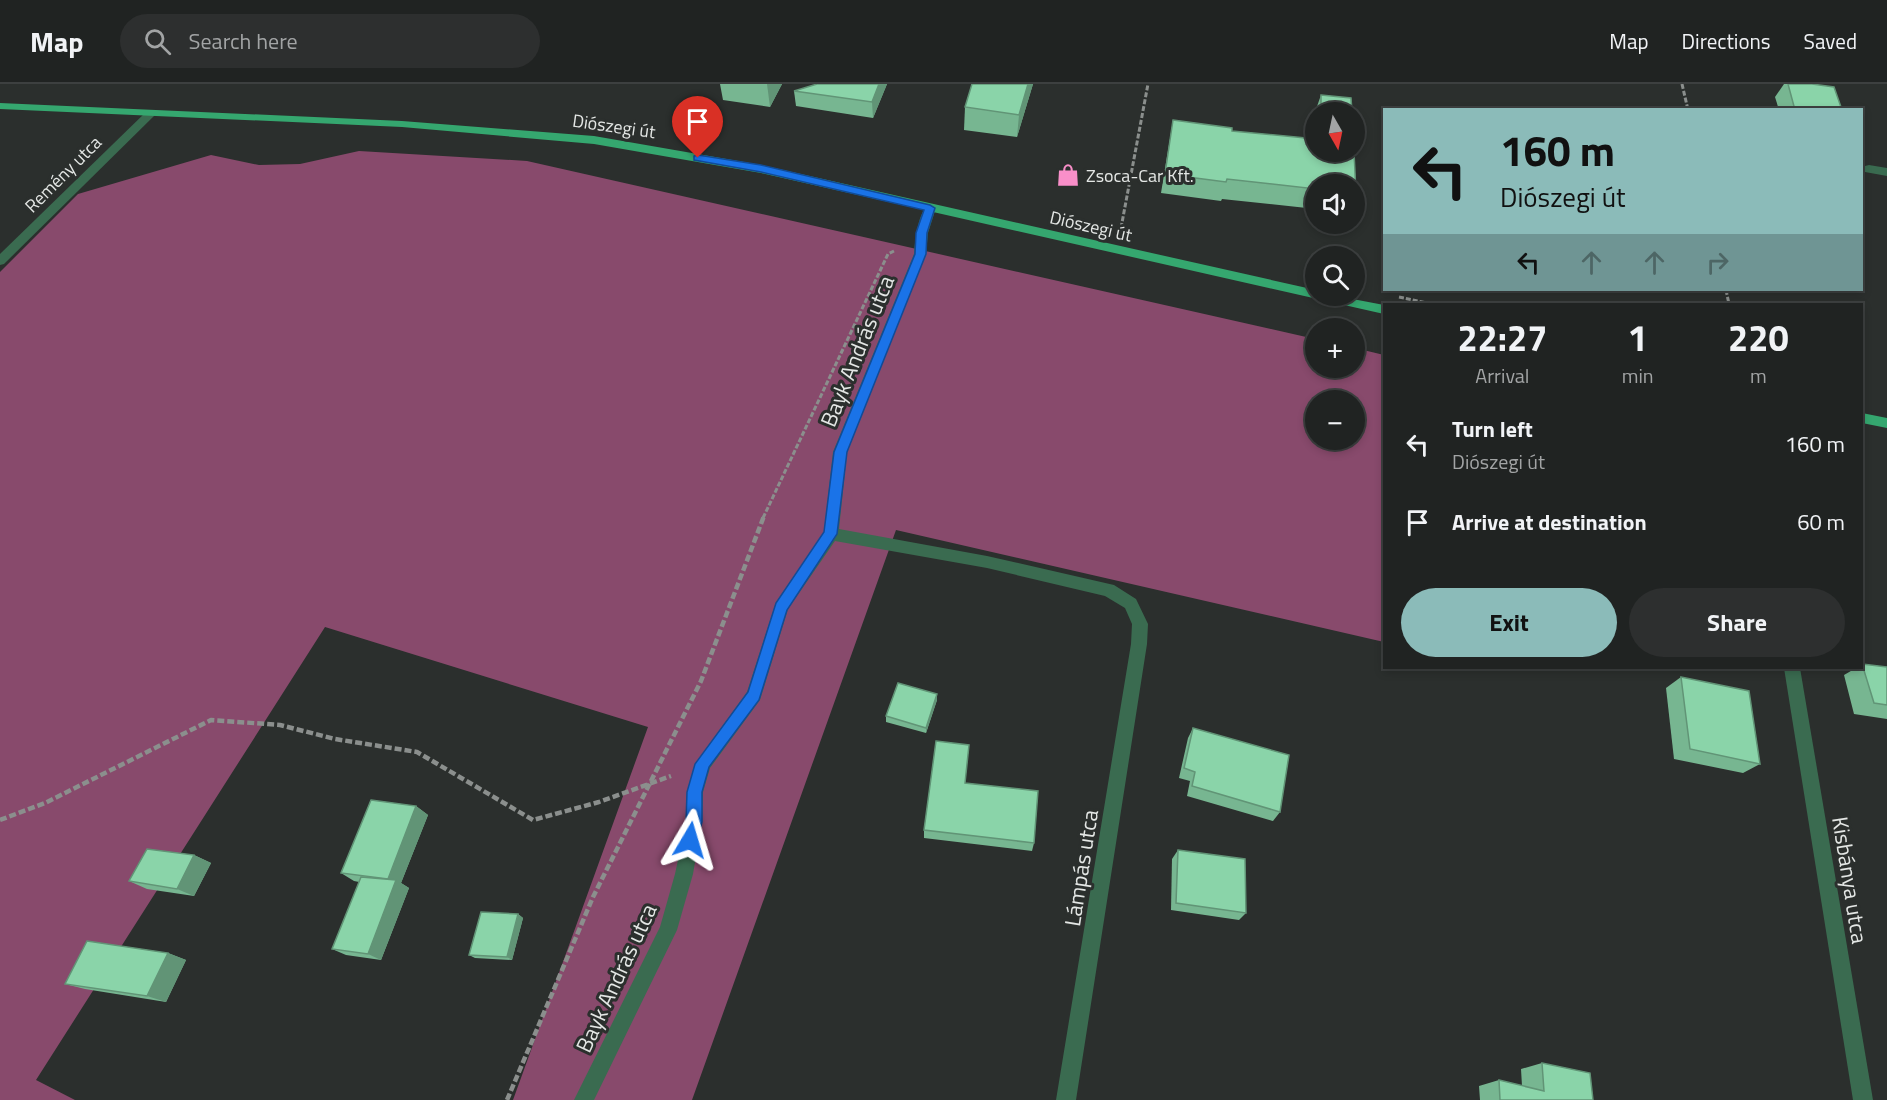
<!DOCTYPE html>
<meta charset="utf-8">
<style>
body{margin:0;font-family:"Titillium Web",sans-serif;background:#2d2f2f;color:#f1f3f6;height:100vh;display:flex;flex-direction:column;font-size:22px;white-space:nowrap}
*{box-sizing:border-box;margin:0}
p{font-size:20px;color:#a2a4a5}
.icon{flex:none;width:33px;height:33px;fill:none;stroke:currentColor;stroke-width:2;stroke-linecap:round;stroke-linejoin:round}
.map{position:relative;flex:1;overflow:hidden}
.drawer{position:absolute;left:1383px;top:219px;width:480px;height:366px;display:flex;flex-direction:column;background:#202322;border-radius:0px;box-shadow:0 3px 9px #0003,0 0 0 2px #3d4040}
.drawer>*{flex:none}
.banner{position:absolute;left:1383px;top:24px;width:480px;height:183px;border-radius:0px;box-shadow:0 3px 9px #0003,0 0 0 2px #3d4040;background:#8bbbb9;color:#111;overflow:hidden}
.needle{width:39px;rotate:171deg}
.controls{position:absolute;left:1305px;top:18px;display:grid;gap:12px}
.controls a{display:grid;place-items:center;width:60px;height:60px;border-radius:50%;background:#202322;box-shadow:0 3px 9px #0003,0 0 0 2px #3d4040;font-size:30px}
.pin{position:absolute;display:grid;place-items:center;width:51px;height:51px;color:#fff;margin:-62px -26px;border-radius:50% 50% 50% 0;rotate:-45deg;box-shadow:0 0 6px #0007}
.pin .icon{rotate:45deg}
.me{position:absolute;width:66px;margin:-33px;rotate:7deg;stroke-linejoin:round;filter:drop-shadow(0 0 4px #0008)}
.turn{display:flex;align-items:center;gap:21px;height:126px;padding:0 18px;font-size:27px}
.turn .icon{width:78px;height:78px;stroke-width:2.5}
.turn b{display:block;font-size:42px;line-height:51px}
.lanes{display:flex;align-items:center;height:57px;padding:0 18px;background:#0003;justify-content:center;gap:30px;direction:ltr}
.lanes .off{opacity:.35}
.eta{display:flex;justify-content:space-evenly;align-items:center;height:102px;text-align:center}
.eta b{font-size:36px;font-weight:700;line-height:42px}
.action{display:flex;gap:12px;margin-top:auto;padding:12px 18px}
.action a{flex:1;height:69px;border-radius:36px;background:#8bbbb9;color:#111;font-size:24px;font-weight:700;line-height:69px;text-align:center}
.action a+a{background:#2d2f2f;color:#f1f3f6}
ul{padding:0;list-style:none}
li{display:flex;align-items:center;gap:18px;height:78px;padding:0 18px}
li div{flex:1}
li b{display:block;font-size:22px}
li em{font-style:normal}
header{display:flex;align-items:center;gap:36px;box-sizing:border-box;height:84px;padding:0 30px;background:#202322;border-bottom:2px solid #3d4040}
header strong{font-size:28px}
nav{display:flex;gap:33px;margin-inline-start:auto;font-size:21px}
.search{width:420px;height:54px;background:#2d2f2f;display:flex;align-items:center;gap:15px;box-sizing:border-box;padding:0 21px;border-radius:33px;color:#a2a4a5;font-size:22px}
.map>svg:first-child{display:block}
</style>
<header>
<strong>Map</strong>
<div class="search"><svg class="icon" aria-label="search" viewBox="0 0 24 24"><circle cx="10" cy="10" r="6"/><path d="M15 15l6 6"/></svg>Search here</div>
<nav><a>Map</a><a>Directions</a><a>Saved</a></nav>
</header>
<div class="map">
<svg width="1887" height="1016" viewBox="0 0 1887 1016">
<rect width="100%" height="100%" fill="#2b2f2d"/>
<path fill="#884a6c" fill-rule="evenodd" d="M359 67 527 77 1315 255 1316 284H1354L1355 264 1384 271V558L896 446 692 1016H513L648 643 325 543 36 996 75 1016H0V188L78 110 211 71 259 81 300 80ZM1316 316H1354V356H1316Z"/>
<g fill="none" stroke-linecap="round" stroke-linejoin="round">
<g stroke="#8b8f8d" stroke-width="3" stroke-dasharray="5 2" stroke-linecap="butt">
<polyline points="1682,0 1688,26"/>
<polyline points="1121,144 1148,0"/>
<polyline points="1726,206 1729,220"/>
<polyline points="1399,213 1432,220"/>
<polyline points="763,434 888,170 894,167"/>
</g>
<g stroke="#8b8f8d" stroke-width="4.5" stroke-dasharray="7 3" stroke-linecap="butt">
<polyline points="0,736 45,719 211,636 280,641 335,655 417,668 533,736 599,718 671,692"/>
<polyline points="507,1016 593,813 701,597 764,432"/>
</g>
<g fill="#3a6b50" fill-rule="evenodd">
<polygon points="151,26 155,27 155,31 4,180 0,181 0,170 147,27"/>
<polygon points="1869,81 1887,84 1887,92 1865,88 1865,82"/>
<path d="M930 120 936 124 928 149 926 170 847 368 839 445 987 472 1114 501 1136 515 1148 540 1147 560 1076 1016H1056L1131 560 1132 540 1125 524 1105 512 987 484 835 457 788 525 760 616 710 684 703 708 702 738 693 790 677 846 594 1016H574L660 843 675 790 686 738 687 708 695 680 747 608 776 518 824 449 833 368 914 170C915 158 918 125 930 120Z"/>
<polygon points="1784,584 1800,584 1873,1016 1853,1016"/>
</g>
<g fill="#35a76f" fill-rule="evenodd">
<polygon points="0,19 402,37 594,52 761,81 1316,206 1316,212 1337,212 1384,221 1384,230 761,89 594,60 402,43 0,25"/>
<polygon points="1862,329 1887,334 1887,344 1862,339"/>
</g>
</g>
<g fill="#77b691">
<polygon points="720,0 782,0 770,23 723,16"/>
<polygon points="887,0 873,34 796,22 794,7"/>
<polygon points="972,0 1033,0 1017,53 964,46 965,23"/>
<polygon points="1784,0 1812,0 1842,26 1779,26 1775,13"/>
<polygon points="1321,11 1351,14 1352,28 1316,28 1316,68 1354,68 1356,109 1354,112 1354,100 1316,100 1316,125 1222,115 1221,117 1161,109 1173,36 1232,44 1232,47 1315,55 1314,31"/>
<polygon points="1862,580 1887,583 1887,635 1854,630 1844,591 1856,584 1862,584"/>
<polygon points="1681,593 1760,680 1743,689 1674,675 1666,604"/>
<polygon points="937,610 937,616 926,649 886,638 886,632"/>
<polygon points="1193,644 1280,728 1273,737 1187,712 1190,697 1179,694 1188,654"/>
<polygon points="969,661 965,699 1034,759 1032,767 924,754 924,746"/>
<polygon points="416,722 428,731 401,799 409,804 381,876 346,871 332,865 359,798 354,797 341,789"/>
<polygon points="1178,766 1246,829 1239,836 1171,826 1172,775"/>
<polygon points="194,771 211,779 194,812 147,805 129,797"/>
<polygon points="518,830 523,834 512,876 475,874 469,871"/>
<polygon points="168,869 186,876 166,918 85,905 65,900"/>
<polygon points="1542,979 1593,1016 1480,1016 1479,1002 1499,996 1522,1002 1521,985"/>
</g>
<g fill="#619476">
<polygon points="767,0 782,0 770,23"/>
<polygon points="879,0 887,0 873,34 872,18"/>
<polygon points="1028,0 1033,0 1017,53 1019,31"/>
<polygon points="937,610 937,616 926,649 926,644"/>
<polygon points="416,722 428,731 401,799 409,804 381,876 368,870 388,795"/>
<polygon points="194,771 211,779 194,812 177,805"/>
<polygon points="518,830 523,834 512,876 507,873"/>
<polygon points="168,869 186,876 166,918 147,912"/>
</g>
<g fill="#8ad4a9" stroke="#619476" stroke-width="1.5">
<polygon points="817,0 879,0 872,18 794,7"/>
<polygon points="972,0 1028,0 1019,31 965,23"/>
<polygon points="1788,0 1812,0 1834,3 1842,26 1795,26"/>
<polygon points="1321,11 1351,14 1352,28 1321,28"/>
<polygon points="1173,36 1232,44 1232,47 1316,55 1316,68 1354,68 1356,109 1354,109 1354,100 1316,100 1316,105 1227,95 1226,98 1165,90"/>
<polygon points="1862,580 1887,583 1887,621 1874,619"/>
<polygon points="1681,593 1749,607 1760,680 1690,665"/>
<polygon points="898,599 937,610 926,644 886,632"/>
<polygon points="1193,644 1289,671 1280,728 1192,702 1195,688 1184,684"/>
<polygon points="936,657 969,661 965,699 1038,707 1034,759 924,746"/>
<polygon points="371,716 416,722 388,795 341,789"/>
<polygon points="147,765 194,771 177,805 129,797"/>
<polygon points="1178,766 1245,775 1246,829 1176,819"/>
<polygon points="361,793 396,796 368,870 332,865"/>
<polygon points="481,828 518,830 507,873 469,871"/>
<polygon points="87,857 168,869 147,912 65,900"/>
<polygon points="1542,979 1590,989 1593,1016 1500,1016 1499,996 1544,1007"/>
</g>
<polygon fill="#1a73e8" stroke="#114b97" stroke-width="1.5" points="698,71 761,81 930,121 935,124 927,149 926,170 847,368 837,450 787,526 759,616 709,683 702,708 702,738 696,761 690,763 685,761 683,756 686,738 687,708 695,680 748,608 776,519 824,448 834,368 915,170 916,149 924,126 761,88 694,76 694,72"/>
<defs>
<g id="shop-bare" transform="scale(1.8)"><path d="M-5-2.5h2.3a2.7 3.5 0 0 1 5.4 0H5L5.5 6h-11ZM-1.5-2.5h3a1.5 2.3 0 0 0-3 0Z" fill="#f98fc9" stroke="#2b2f2d" stroke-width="2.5" paint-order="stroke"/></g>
</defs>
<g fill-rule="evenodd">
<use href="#shop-bare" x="1068" y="91"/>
</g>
<g text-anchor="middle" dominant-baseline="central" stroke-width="6" stroke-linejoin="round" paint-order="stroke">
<g font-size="18" fill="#e4e7e5" stroke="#2b2f2d">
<text transform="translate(614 42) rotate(8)">Diószegi út</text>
<text transform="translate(63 90) rotate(-45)">Remény utca</text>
<text transform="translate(1091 142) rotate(13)">Diószegi út</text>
</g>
<g font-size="18" fill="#e4e7e5" stroke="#2b2f2d" text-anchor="start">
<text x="1086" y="91">Zsoca-Car Kft.</text>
</g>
<g font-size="22" fill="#e4e7e5" stroke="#2b2f2d">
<text transform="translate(857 267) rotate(-68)">Bayk András utca</text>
<text transform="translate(1081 784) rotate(-81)">Lámpás utca</text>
<text transform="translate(1850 796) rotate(81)">Kisbánya utca</text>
<text transform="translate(616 894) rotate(-65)">Bayk András utca</text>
</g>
</g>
</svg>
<div class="controls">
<a><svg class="needle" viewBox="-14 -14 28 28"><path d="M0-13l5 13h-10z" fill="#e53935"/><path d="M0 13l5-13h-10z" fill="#a2a4a5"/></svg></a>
<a><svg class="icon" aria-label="sound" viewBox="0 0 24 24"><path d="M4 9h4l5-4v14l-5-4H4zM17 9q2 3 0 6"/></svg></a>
<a><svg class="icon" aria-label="search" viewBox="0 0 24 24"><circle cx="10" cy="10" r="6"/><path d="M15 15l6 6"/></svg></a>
<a>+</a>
<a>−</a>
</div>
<div class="pin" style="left:698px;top:74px;background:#d93025"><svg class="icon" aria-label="arrive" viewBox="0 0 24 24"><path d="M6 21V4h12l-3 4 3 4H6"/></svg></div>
<svg class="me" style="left:690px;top:756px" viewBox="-20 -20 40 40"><path d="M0-17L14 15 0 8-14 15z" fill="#1a73e8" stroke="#fff" stroke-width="4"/></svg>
<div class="banner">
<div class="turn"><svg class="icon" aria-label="left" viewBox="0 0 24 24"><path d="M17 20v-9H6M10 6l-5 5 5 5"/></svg><div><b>160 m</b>Diószegi út</div></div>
<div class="lanes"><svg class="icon" aria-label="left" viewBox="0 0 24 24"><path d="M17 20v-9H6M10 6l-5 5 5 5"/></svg><svg class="icon off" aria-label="ahead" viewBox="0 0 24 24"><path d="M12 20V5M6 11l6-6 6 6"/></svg><svg class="icon off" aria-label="ahead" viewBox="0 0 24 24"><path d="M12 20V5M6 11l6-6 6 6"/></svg><svg class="icon off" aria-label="right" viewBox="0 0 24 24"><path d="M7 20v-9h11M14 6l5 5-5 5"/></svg></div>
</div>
<section class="drawer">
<div class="eta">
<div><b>22:27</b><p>Arrival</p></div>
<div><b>1</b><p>min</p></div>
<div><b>220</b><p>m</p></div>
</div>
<ul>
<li><svg class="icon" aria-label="left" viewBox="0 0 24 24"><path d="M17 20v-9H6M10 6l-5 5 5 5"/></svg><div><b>Turn left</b><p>Diószegi út</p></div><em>160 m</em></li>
<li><svg class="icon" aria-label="arrive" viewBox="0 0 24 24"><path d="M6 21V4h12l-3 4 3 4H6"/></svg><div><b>Arrive at destination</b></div><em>60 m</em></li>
</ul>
<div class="action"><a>Exit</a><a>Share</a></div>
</section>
</div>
